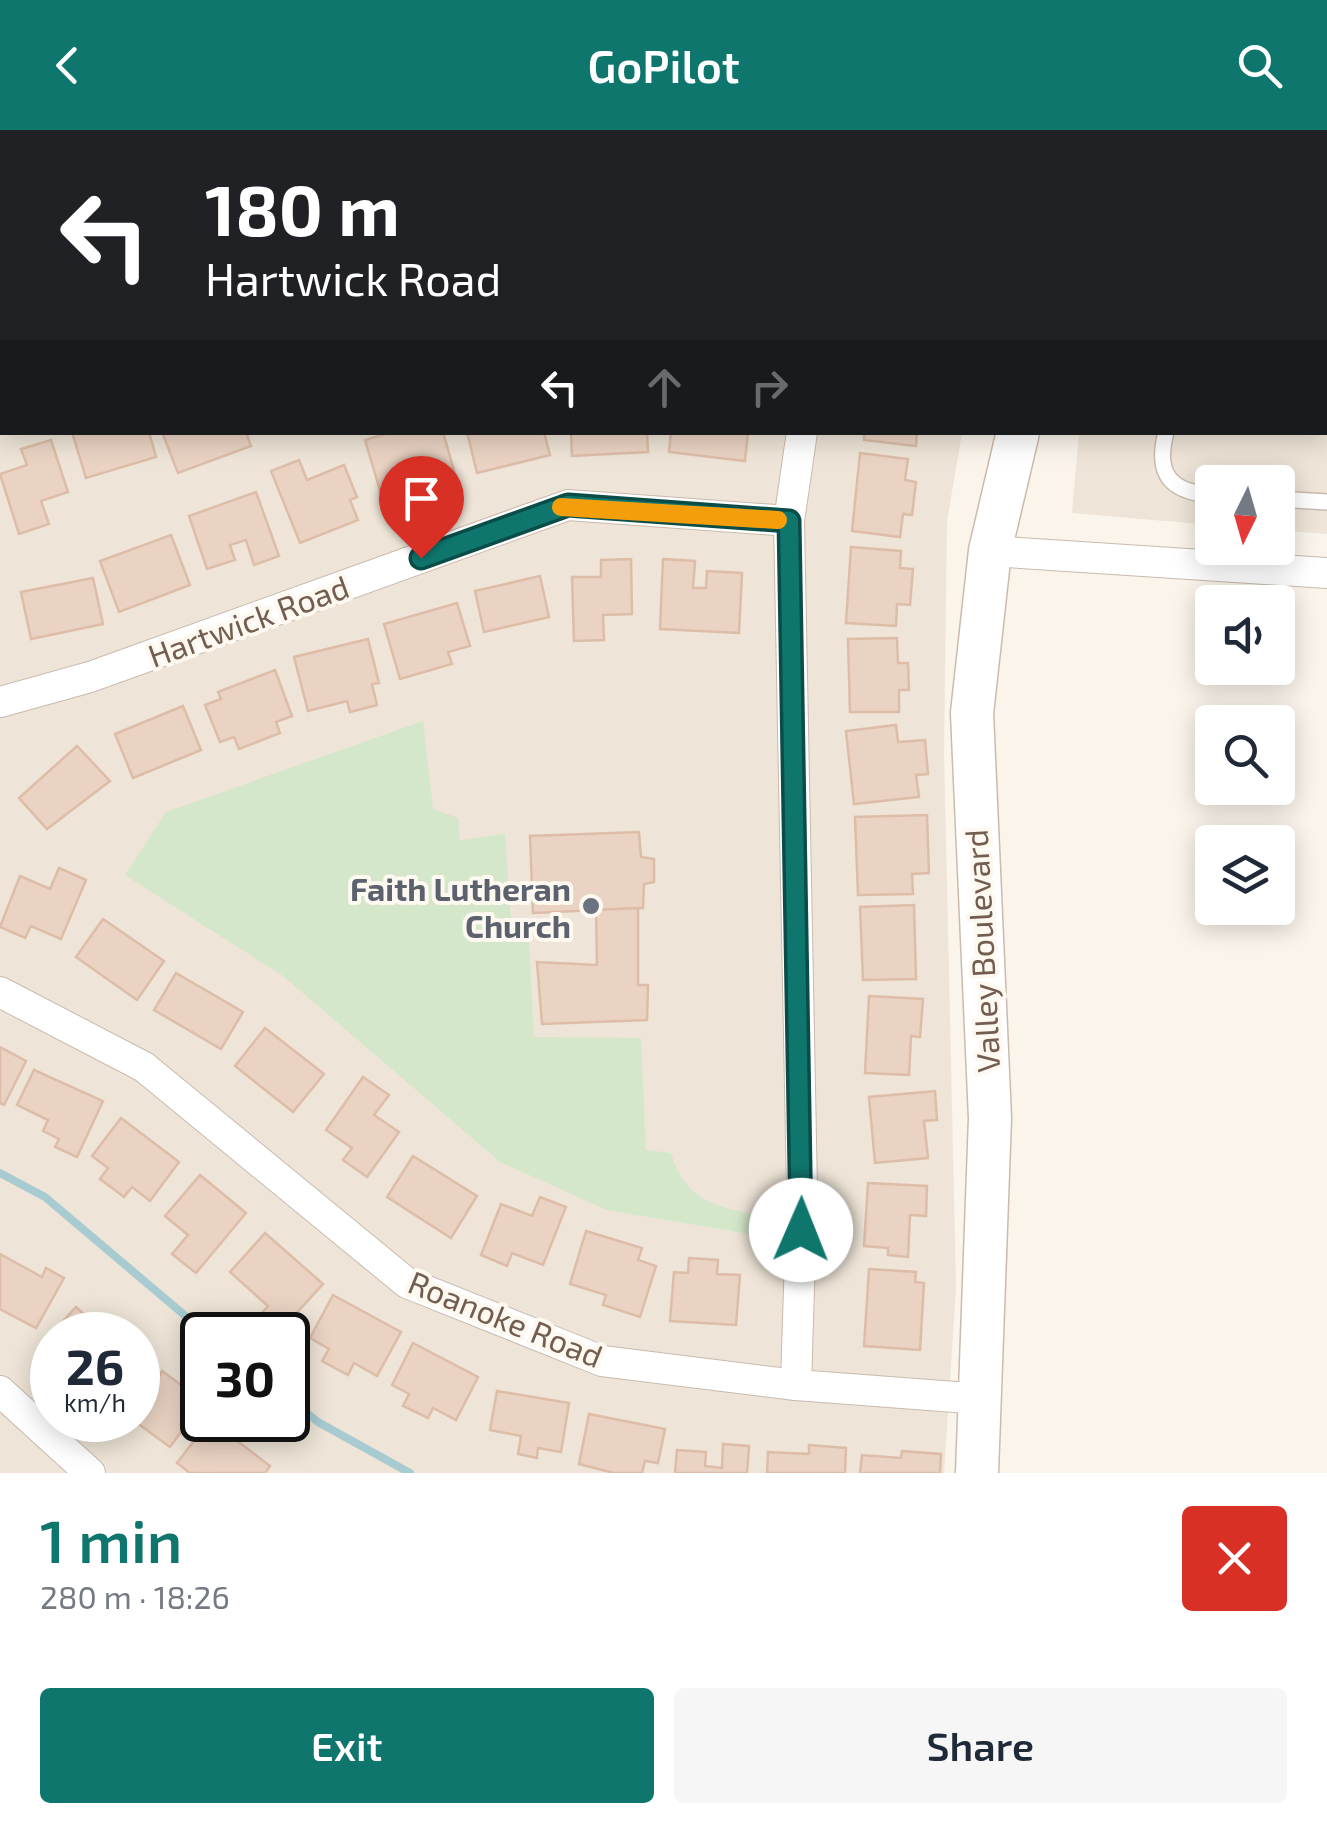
<!DOCTYPE html>
<meta charset="utf-8">
<style>
body{margin:0;font-family:"Exo 2",sans-serif;background:#f6f6f7;color:#1f2937;height:100vh;display:flex;flex-direction:column;font-size:38px;white-space:nowrap}
*{box-sizing:border-box;margin:0}
p{font-size:32px;color:#747a83}
.icon{flex:none;width:55px;height:55px;fill:none;stroke:currentColor;stroke-width:2;stroke-linecap:round;stroke-linejoin:round}
.map{position:relative;height:1343px;overflow:hidden}
.drawer{display:flex;flex-direction:column;background:#fff;flex:1}
.drawer>*{flex:none}
.banner{position:absolute;left:0px;top:0px;width:1328px;height:305px;box-shadow:0 5px 25px #0003;background:#202124;color:#fff;overflow:hidden}
.needle{width:65px;rotate:185deg}
.tools{position:absolute;left:1195px;top:335px;display:grid;gap:20px}
.tools a{display:grid;place-items:center;width:100px;height:100px;border-radius:10px;background:#fff;box-shadow:0 5px 25px #0003;font-size:50px}
.speed{position:absolute;left:30px;top:1182px;display:flex;gap:20px;font-size:50px;font-weight:700;text-align:center}
.speed>*{display:grid;place-content:center;width:130px;height:130px;border-radius:50%;background:#fff;box-shadow:0 5px 25px #0003;line-height:1}
.speed small{font-size:25px;font-weight:400}
.speed .limit{border:5px solid #111;border-radius:15px;background:#fff;color:#111}
.pin{position:absolute;display:grid;place-items:center;width:85px;height:85px;color:#fff;margin:-102px -42px;border-radius:50% 50% 50% 0;rotate:-45deg;box-shadow:0 0 10px #0007}
.pin .icon{rotate:45deg}
.me{position:absolute;width:110px;margin:-55px;rotate:1deg;stroke-linejoin:round;filter:drop-shadow(0 0 8px #0008)}
.turn{display:flex;align-items:center;gap:35px;height:210px;padding:0 40px;font-size:45px}
.turn .icon{width:130px;height:130px;stroke-width:2.5}
.turn b{display:block;font-size:70px;line-height:85px}
.lanes{display:flex;align-items:center;height:95px;padding:0 40px;background:#0003;justify-content:center;gap:50px;direction:ltr}
.lanes .off{opacity:.35}
.round{display:grid;place-items:center;flex:none;width:105px;height:105px;border-radius:10px;background:#f6f6f7}
.headline{display:flex;align-items:center;justify-content:space-between;height:170px;padding:0 40px}
h1{font-size:60px;font-weight:600;line-height:75px;color:#0f766e}
.primary-button{display:flex;gap:20px;margin-top:auto;padding:20px 40px}
.primary-button a{flex:1;height:115px;border-radius:10px;background:#0f766e;color:#fff;font-size:40px;font-weight:600;line-height:115px;text-align:center}
.primary-button a+a{background:#f6f6f7;color:#1f2937}
header{display:flex;justify-content:space-between;align-items:center;height:130px;padding:0 40px;background:#0f766e;color:#fff;font-size:45px;font-weight:600}
.map>svg:first-child{display:block}
</style>
<header><svg class="icon" aria-label="back" viewBox="0 0 24 24"><path d="M15 5l-7 7 7 7"/></svg>GoPilot<svg class="icon" aria-label="search" viewBox="0 0 24 24"><circle cx="10" cy="10" r="6"/><path d="M15 15l6 6"/></svg></header>
<div class="map">
<svg width="1327" height="1343" viewBox="0 0 1327 1343">
<rect width="100%" height="100%" fill="#faf4ea"/>
<g fill="#eee4d7" fill-rule="evenodd">
<path d="M0 0H1033L2 2V302L962 303 947 391 944 623 956 1157 944 1343H0ZM52 1205H138V1290H52ZM202 1205H288V1290H202Z"/>
<polygon points="1160,0 1327,0 1327,404 1278,400 1278,352 1212,352 1212,395 1072,383 1079,303 1325,302 1325,2"/>
</g>
<path fill="#d5e7ca" d="M423 591 433 679 458 688 460 710 505 704 511 790 528 791 534 907 641 908 646 1020 671 1023C686 1075 722 1077 769 1088L767 1107 607 1080 500 1032 283 846 125 745 166 682Z"/>
<g fill="none" stroke-linecap="round" stroke-linejoin="round">
<g stroke="#a8cbd2" stroke-width="8">
<polyline points="0,1043 45,1067 208,1205"/>
<polyline points="288,1268 318,1292 410,1343"/>
</g>
</g>
<g fill="#ead3c3" stroke="#ddbda8" stroke-width="2.5">
<polygon points="47,0 138,0 139,2 39,2"/>
<polygon points="394,0 436,0 436,2 395,2"/>
<polygon points="453,0 513,0 514,2 454,2"/>
<rect x="543" y="0" width="79" height="2"/>
<polygon points="734,0 810,0 734,2"/>
<polygon points="934,0 1001,0 933,2"/>
<polygon points="2,14 2,60 0,61 0,15"/>
<polygon points="0,150 2,158 0,216"/>
<polygon points="72,302 149,302 156,327 86,348"/>
<polygon points="162,302 246,302 251,316 178,343"/>
<polygon points="392,302 443,302 458,355 426,364 423,355 382,367 365,310"/>
<polygon points="467,302 544,302 550,325 477,343"/>
<polygon points="571,302 647,302 648,322 572,326"/>
<polygon points="671,302 748,302 745,331 669,322"/>
<polygon points="864,302 917,302 916,316 864,310"/>
<polygon points="51,310 68,362 41,371 49,394 19,404 0,344 27,335 21,319"/>
<polygon points="860,323 908,329 905,350 916,352 912,385 903,384 900,407 852,401"/>
<polygon points="299,330 307,350 344,335 357,367 350,370 358,390 300,413 271,341"/>
<polygon points="256,362 279,426 254,435 246,410 230,415 235,430 207,439 189,386"/>
<polygon points="171,405 190,455 119,482 100,431"/>
<polygon points="851,417 901,421 900,438 913,439 910,475 897,474 896,496 846,493"/>
<polygon points="631,429 632,484 603,485 604,510 574,511 572,447 601,447 601,430"/>
<polygon points="663,429 695,431 693,458 706,458 707,441 742,443 739,503 660,499"/>
<polygon points="540,446 549,487 484,502 475,461"/>
<polygon points="93,448 103,494 31,509 21,462"/>
<polygon points="457,473 470,516 448,522 452,534 400,549 384,494"/>
<polygon points="897,508 898,533 908,533 909,560 899,560 899,582 850,582 848,509"/>
<polygon points="368,509 379,553 372,554 377,575 350,582 347,571 308,581 294,527"/>
<polygon points="275,540 292,586 276,592 280,603 239,619 234,607 220,612 205,575 221,569 218,562"/>
<polygon points="183,576 201,620 133,648 115,604"/>
<polygon points="896,595 898,612 925,610 928,644 916,645 919,667 854,674 846,601"/>
<polygon points="77,616 110,651 47,699 19,668"/>
<polygon points="927,685 929,743 912,744 913,764 858,765 855,687"/>
<polygon points="639,702 641,727 654,729 654,752 644,754 643,778 533,783 530,706"/>
<polygon points="59,738 86,750 61,809 31,796 25,808 0,797 20,746 50,759"/>
<polygon points="914,775 916,849 863,850 860,777"/>
<polygon points="638,778 638,855 648,855 647,890 542,894 537,832 597,835 596,780"/>
<polygon points="103,789 164,831 137,870 76,827"/>
<polygon points="176,843 243,882 221,919 154,880"/>
<polygon points="869,866 923,869 920,907 911,906 909,945 865,943"/>
<polygon points="265,898 324,944 293,982 235,936"/>
<polygon points="0,917 26,931 4,975 0,973"/>
<polygon points="34,940 103,971 77,1027 55,1017 59,1009 43,1001 48,990 17,975"/>
<polygon points="363,947 389,965 374,985 399,1002 367,1047 343,1030 352,1018 326,1000"/>
<polygon points="935,961 937,990 924,991 928,1028 875,1033 869,967"/>
<polygon points="121,988 179,1032 150,1071 132,1057 124,1067 100,1049 108,1038 92,1026"/>
<polygon points="413,1026 477,1066 451,1108 387,1067"/>
<polygon points="200,1045 246,1083 196,1143 172,1124 188,1105 165,1086"/>
<polygon points="868,1053 927,1056 926,1086 910,1085 908,1127 888,1125 888,1118 864,1116"/>
<polygon points="540,1067 566,1077 543,1135 512,1123 507,1136 481,1125 501,1074 532,1086"/>
<polygon points="586,1101 642,1118 638,1130 656,1136 640,1187 603,1175 606,1165 570,1154"/>
<polygon points="265,1103 323,1154 279,1202 260,1185 268,1176 230,1142"/>
<polygon points="0,1124 42,1147 46,1138 64,1148 36,1198 0,1179"/>
<polygon points="689,1128 718,1130 717,1144 740,1145 736,1195 670,1191 674,1142 688,1143"/>
<polygon points="869,1139 916,1142 915,1152 924,1153 920,1220 864,1216"/>
<polygon points="333,1165 401,1202 377,1246 354,1233 348,1245 322,1231 329,1219 310,1208"/>
<polygon points="76,1177 103,1201 111,1193 124,1205 52,1205 52,1214 47,1209"/>
<polygon points="413,1213 478,1247 456,1290 433,1278 428,1288 403,1276 409,1264 392,1255"/>
<polygon points="141,1234 159,1247 162,1241 192,1263 185,1273 196,1282 170,1317 133,1290 138,1290 138,1239"/>
<polygon points="497,1261 569,1273 561,1322 538,1318 537,1328 518,1324 521,1306 490,1300"/>
<polygon points="589,1284 665,1299 658,1333 645,1331 642,1343 614,1343 579,1334"/>
<polygon points="210,1290 270,1336 265,1343 190,1343 177,1333"/>
<polygon points="723,1314 749,1316 747,1343 675,1343 677,1320 706,1322 705,1336 722,1338"/>
<polygon points="809,1315 846,1318 845,1343 767,1343 768,1322 809,1324"/>
<polygon points="902,1321 941,1324 940,1343 860,1343 862,1325 901,1328"/>
</g>
<g fill="none" stroke-linecap="round" stroke-linejoin="round">
<g stroke="#c8bbae" stroke-width="18">
<g id="lane">
<polyline points="1244,2 1244,0"/>
<path d="M1166 302C1155 344 1170 362 1212 365"/>
<polyline points="1278,369 1327,372"/>
</g>
</g>
<g stroke="#c8bbae" stroke-width="32">
<g id="street">
<polyline points="862,2 863,0"/>
<polyline points="0,269 2,268"/>
<polyline points="990,421 1327,443"/>
<polyline points="0,572 90,547 568,375 789,391"/>
<polyline points="0,862 144,937 407,1153 602,1231 796,1255 982,1269"/>
<polyline points="796,1255 802,1061 789,391 802,302"/>
<polyline points="0,1261 90,1343"/>
</g>
</g>
<g stroke="#cbbbad" stroke-width="45">
<g id="secondary">
<polyline points="1113,2 1113,0"/>
<polyline points="977,1343 990,988 972,583 990,421 1018,302"/>
</g>
</g>
<use href="#lane" stroke="#fff" stroke-width="15"/>
<use href="#street" stroke="#fff" stroke-width="30"/>
<use href="#secondary" stroke="#fff" stroke-width="42"/>
</g>
<g fill="none" stroke-linecap="round" stroke-linejoin="round">
<g stroke="#0a4d48" stroke-width="25">
<polyline id="route" points="421,428 568,375 789,391 801,1100"/>
</g>
<use href="#route" stroke="#0f766e" stroke-width="18"/>
<polyline stroke="#f59e0b" stroke-width="18" points="561,377 778,390"/>
</g>
<circle fill="#6b7280" stroke="#fdf8f0" stroke-width="4" cx="591" cy="776" r="10"/>
<g text-anchor="middle" dominant-baseline="central" stroke-width="8" stroke-linejoin="round" paint-order="stroke">
<g font-size="32" fill="#725d50" stroke="#fdf8f0">
<text transform="translate(248 490) rotate(-20)">Hartwick Road</text>
<text transform="translate(981 821) rotate(-93)">Valley Boulevard</text>
<text transform="translate(506 1188) rotate(22)">Roanoke Road</text>
</g>
<g font-size="32" font-weight="bold" fill="#5b616d" stroke="#fdf8f0" text-anchor="end">
<text x="571" y="758">Faith Lutheran<tspan x="571" dy="37">Church</tspan></text>
</g>
</g>
</svg>
<div class="tools">
<a><svg class="needle" viewBox="-14 -14 28 28"><path d="M0-13l5 13h-10z" fill="#e53935"/><path d="M0 13l5-13h-10z" fill="#747a83"/></svg></a>
<a><svg class="icon" aria-label="sound" viewBox="0 0 24 24"><path d="M4 9h4l5-4v14l-5-4H4zM17 9q2 3 0 6"/></svg></a>
<a><svg class="icon" aria-label="search" viewBox="0 0 24 24"><circle cx="10" cy="10" r="6"/><path d="M15 15l6 6"/></svg></a>
<a><svg class="icon" aria-label="layers" viewBox="0 0 24 24"><path d="M12 4l9 5-9 5-9-5zM3 14l9 5 9-5"/></svg></a>
</div>
<div class="speed"><div>26<small>km/h</small></div><div class="limit">30</div></div>
<div class="pin" style="left:421px;top:428px;background:#d93025"><svg class="icon" aria-label="arrive" viewBox="0 0 24 24"><path d="M6 21V4h12l-3 4 3 4H6"/></svg></div>
<svg class="me" style="left:801px;top:1100px" viewBox="-20 -20 40 40"><circle r="19" fill="#fff"/><path d="M0-13L10 11 0 6-10 11z" fill="#0f766e"/></svg>
<div class="banner">
<div class="turn"><svg class="icon" aria-label="left" viewBox="0 0 24 24"><path d="M17 20v-9H6M10 6l-5 5 5 5"/></svg><div><b>180 m</b>Hartwick Road</div></div>
<div class="lanes"><svg class="icon" aria-label="left" viewBox="0 0 24 24"><path d="M17 20v-9H6M10 6l-5 5 5 5"/></svg><svg class="icon off" aria-label="ahead" viewBox="0 0 24 24"><path d="M12 20V5M6 11l6-6 6 6"/></svg><svg class="icon off" aria-label="right" viewBox="0 0 24 24"><path d="M7 20v-9h11M14 6l5 5-5 5"/></svg></div>
</div>
</div>
<section class="drawer">
<div class="headline"><div><h1>1 min</h1><p>280 m · 18:26</p></div><a class="round" style="background:#d93025;color:#fff"><svg class="icon" aria-label="close" viewBox="0 0 24 24"><path d="M6 6l12 12M18 6L6 18"/></svg></a></div>
<div class="primary-button"><a>Exit</a><a>Share</a></div>
</section>
